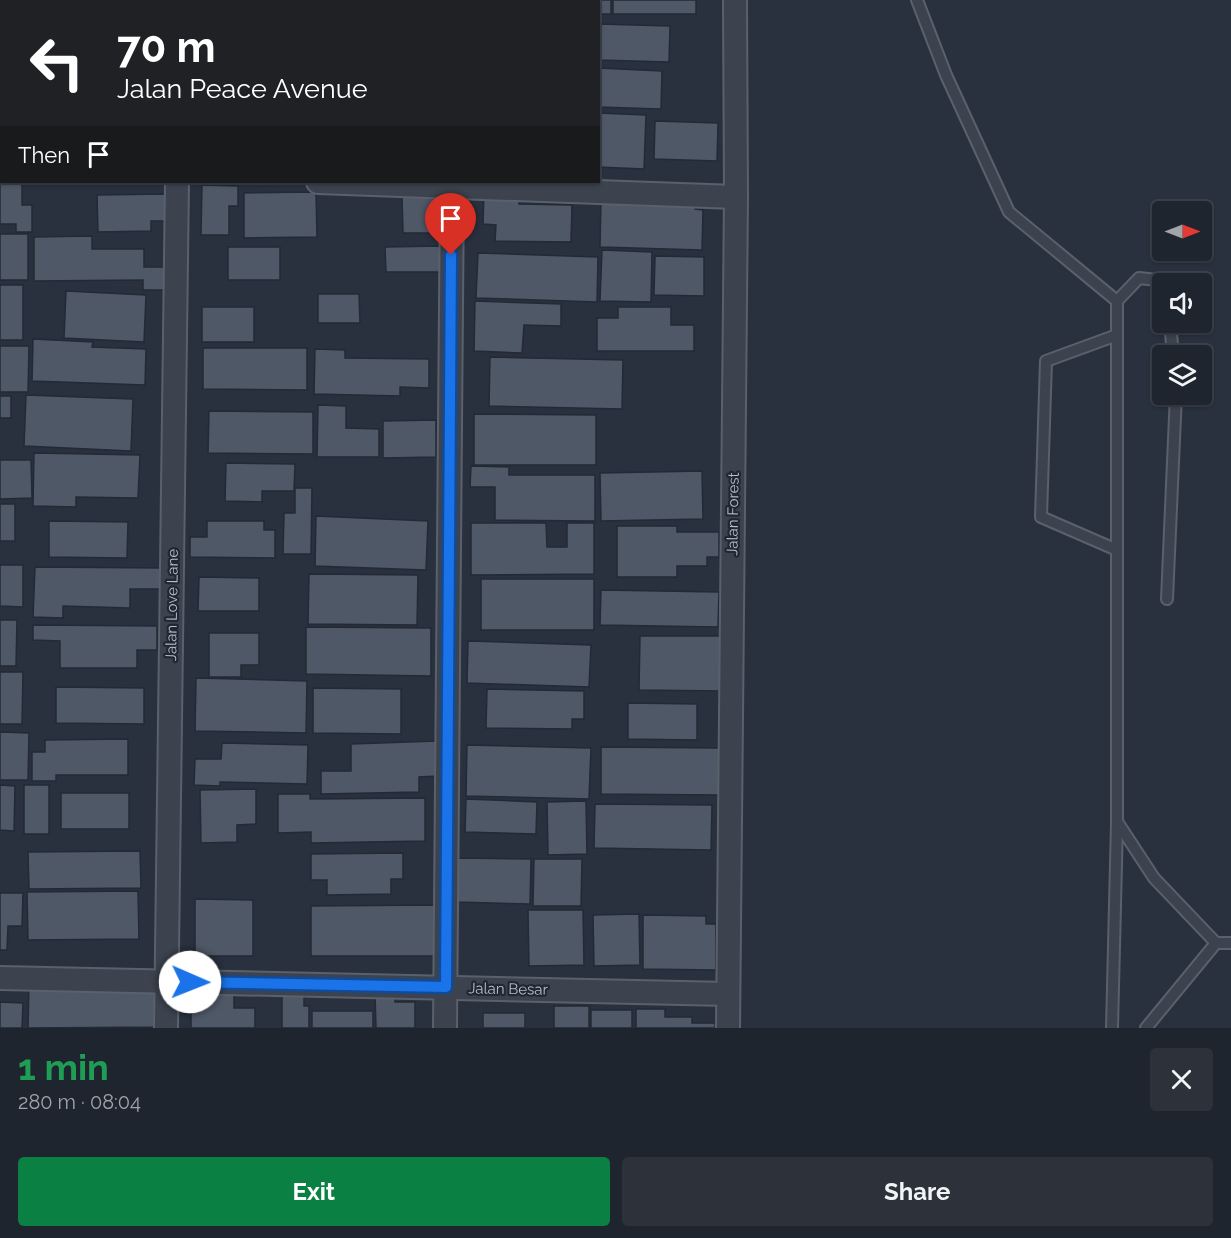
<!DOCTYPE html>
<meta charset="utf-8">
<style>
body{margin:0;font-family:Raleway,sans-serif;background:#2c313a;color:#f1f3f6;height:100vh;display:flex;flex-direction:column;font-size:22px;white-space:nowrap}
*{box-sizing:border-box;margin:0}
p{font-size:20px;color:#a1a5aa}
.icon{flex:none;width:33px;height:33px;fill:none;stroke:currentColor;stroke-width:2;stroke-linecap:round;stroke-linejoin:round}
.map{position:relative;height:1028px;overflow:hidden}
.sheet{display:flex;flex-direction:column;background:#1f252e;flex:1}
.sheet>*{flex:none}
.banner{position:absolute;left:0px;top:0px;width:600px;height:183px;box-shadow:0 2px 4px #0004,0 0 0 2px #3c424a;background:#202124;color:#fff;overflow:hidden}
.needle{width:39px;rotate:90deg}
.tools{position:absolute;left:1152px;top:201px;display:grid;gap:12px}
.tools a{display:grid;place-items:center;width:60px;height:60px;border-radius:6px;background:#1f252e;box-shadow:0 2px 4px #0004,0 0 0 2px #3c424a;font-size:30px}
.pin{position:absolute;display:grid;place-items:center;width:51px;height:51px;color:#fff;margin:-62px -26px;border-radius:50% 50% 50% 0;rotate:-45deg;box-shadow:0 0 6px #0007}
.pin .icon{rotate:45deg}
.me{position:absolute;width:66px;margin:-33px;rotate:91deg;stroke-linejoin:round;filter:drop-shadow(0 0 4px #0008)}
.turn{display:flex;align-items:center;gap:21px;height:126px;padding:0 18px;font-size:27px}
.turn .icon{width:78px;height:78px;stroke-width:2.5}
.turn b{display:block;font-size:42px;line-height:51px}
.then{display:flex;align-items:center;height:57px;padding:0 18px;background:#0003;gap:12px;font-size:22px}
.round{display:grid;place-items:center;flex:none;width:63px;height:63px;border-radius:6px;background:#2c313a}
.summary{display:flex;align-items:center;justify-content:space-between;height:102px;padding:0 18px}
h1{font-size:36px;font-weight:700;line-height:45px;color:#1e9e55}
.action{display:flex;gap:12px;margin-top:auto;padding:12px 18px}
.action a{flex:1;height:69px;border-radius:6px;background:#0b8043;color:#fff;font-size:24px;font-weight:700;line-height:69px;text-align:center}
.action a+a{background:#2c313a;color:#f1f3f6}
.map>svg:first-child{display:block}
</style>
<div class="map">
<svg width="1231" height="1028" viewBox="0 0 1231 1028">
<rect width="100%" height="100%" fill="#29313e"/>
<g fill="#4f5867" stroke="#232a36" stroke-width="1.5">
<polygon points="116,0 317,0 116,2"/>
<polygon points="531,0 611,0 611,14 598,14 598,2"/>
<rect x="613" y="0" width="83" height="14"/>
<polygon points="598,24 670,26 669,62 598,60"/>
<polygon points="598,68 662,71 661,109 598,107"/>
<polygon points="598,113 646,115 644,169 598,167"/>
<polygon points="655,121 718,123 717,161 654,159"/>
<polygon points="22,182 22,205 32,205 32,232 16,232 16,224 0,224 0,183"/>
<polygon points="202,185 238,186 238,206 229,206 229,235 201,235"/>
<polygon points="484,191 519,192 519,204 572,205 571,242 495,241 496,225 483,224"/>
<polygon points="316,192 317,237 244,238 244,193"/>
<polygon points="166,194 166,221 151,221 151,231 98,232 97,195"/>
<polygon points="437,196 438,233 403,233 402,197"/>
<polygon points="601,199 695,201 695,209 703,210 702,250 600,247"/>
<rect x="0" y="234" width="28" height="46"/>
<polygon points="92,236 92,249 144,249 144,267 164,267 164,290 143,290 143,280 34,281 34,237"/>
<polygon points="440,246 440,272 386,272 385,247"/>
<rect x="228" y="247" width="52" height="33"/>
<polygon points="602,250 652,252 651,302 600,301"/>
<polygon points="478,253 598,257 597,302 476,298"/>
<polygon points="655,256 704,257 704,296 654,295"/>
<rect x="0" y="285" width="23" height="55"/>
<polygon points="66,291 146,295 144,342 64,338"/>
<polygon points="318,294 359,294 360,323 318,323"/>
<polygon points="475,301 561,304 561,326 524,325 522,353 474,351"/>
<rect x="202" y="307" width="52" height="35"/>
<polygon points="618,307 671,307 671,325 694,325 694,351 597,351 597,318 618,318"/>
<polygon points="33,339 93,342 92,347 146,349 145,385 32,381"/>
<polygon points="0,346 29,346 28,392 0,392"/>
<polygon points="203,348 307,348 307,390 203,389"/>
<polygon points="315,349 345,350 345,358 429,359 429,388 400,387 400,396 314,394"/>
<polygon points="490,357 623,360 622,409 489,406"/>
<polygon points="26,395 133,399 131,451 24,446"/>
<rect x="0" y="396" width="11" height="22"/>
<polygon points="318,405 346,406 346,428 379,429 379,457 317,457"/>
<polygon points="209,411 313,412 313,454 208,453"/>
<polygon points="474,414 596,415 596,465 474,465"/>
<polygon points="436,420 436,457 383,458 383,421"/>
<polygon points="34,453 140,455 138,498 76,497 76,507 33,506"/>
<polygon points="0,460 31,460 32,498 0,499"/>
<polygon points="226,463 295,464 294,491 262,491 262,502 225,501"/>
<polygon points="471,466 509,467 509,475 595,475 595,521 495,520 495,487 470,487"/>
<polygon points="702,471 703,519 601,521 600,473"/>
<polygon points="295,488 312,488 311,554 283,554 284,513 295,513"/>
<rect x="0" y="504" width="15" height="37"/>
<polygon points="316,516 428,521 426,570 315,566"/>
<polygon points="49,521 128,522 127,558 49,557"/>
<polygon points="207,521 264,521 264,530 275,530 275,558 190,557 190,537 207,537"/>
<polygon points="471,523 546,523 547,547 567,547 567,523 594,523 594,574 471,575"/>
<polygon points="617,526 677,526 677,532 719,532 719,557 707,557 707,566 677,566 677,577 617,577"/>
<polygon points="0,565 23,565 23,607 0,606"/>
<polygon points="35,567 163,568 162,589 130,589 130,608 63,606 63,618 33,617"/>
<polygon points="309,574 418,575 417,625 308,624"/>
<polygon points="199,577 259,578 259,611 198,611"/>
<rect x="481" y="579" width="113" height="51"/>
<polygon points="601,590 719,592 718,627 600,625"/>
<polygon points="0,620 17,620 16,666 0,666"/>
<polygon points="33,625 157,626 157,650 137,650 137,668 60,668 60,641 33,640"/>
<polygon points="306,627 431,628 431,676 306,674"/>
<polygon points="209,633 259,633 259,665 241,665 241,677 209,677"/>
<polygon points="640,636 722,636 722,691 639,690"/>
<polygon points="468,641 591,645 589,687 467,683"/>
<polygon points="0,672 23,672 22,724 0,724"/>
<polygon points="196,678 307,681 306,733 195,731"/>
<polygon points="56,687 144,688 144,724 56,723"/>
<polygon points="313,688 401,689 401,734 313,733"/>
<polygon points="487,689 584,691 584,719 572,719 572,729 486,728"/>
<polygon points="628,703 697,704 697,740 628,739"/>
<polygon points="0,732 29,733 28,780 0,780"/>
<polygon points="128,739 128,775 56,775 56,781 32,781 32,752 45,752 45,740"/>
<polygon points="437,741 438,776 419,777 419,792 321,794 321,771 351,771 351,744"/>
<polygon points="222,743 308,745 307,784 220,782 220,786 194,785 195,759 221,759"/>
<polygon points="467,745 591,748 589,799 466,796"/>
<polygon points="601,747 719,748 719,795 601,794"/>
<polygon points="0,785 15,786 14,831 0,830"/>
<rect x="24" y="785" width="25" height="49"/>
<polygon points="256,789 256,824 237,825 237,842 201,843 200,790"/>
<rect x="61" y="793" width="68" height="36"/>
<polygon points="278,794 310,794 310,799 425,798 425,841 311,843 311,832 278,833"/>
<polygon points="466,799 537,802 536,834 465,832"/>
<polygon points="586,801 587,854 548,855 547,802"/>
<polygon points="595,804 712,805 711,850 594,848"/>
<polygon points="140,851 141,888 29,889 28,852"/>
<polygon points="403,853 403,879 391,879 391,894 327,895 327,880 311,880 311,854"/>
<polygon points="458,858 531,859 530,904 457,902"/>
<polygon points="534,859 582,859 581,906 533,906"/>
<polygon points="138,891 139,939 28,940 27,892"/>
<polygon points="0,893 23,893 22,926 8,926 7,950 0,950"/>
<polygon points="195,899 253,900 253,956 195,956"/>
<polygon points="436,905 436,956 311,956 311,906"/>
<polygon points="528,910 583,910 584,965 529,966"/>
<polygon points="639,914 640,965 594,966 593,915"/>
<polygon points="643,915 706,916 706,924 716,924 716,970 643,969"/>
<polygon points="29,983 157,986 156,1027 28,1028"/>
<polygon points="191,990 234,990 234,1008 255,1008 255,1028 191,1028"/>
<polygon points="375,993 395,993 395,1002 415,1002 415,1028 376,1028"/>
<polygon points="282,995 304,995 304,1006 309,1006 309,1028 282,1028"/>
<polygon points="0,1002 23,1003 22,1028 0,1028"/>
<rect x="554" y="1006" width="35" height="22"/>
<polygon points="636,1009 665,1009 665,1017 692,1017 692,1023 715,1023 715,1028 636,1028"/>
<rect x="591" y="1010" width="41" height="18"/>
<rect x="312" y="1011" width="61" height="17"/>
<rect x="483" y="1013" width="42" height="15"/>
</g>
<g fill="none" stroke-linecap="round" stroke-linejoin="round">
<g stroke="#5a616c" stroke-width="14">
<g id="service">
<polyline points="917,0 946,75 1009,212 1117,301"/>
<polyline points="1170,322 1173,356"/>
<polyline points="1117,335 1046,361 1041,517 1117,550"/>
<polyline points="1167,599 1176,394"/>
<polyline points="1118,823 1154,878 1216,943 1231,943"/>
<polyline points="1112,1028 1117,823 1117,301 1139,278 1166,281 1166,284"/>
<polyline points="1146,1028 1216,943"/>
</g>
</g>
<g stroke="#5a616c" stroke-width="26">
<g id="minor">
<polyline points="325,2 325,0"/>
<polyline points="0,171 2,171"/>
<polyline points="318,182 736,197"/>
<polyline points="0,978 728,994"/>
<polyline points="166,1028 177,182"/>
<polyline points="445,1028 452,186"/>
<polyline points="728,1028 736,197 735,0"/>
</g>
</g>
<use href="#service" stroke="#3c434e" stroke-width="10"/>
<use href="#minor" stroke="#3c434e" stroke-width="22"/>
</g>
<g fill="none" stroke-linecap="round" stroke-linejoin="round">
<g stroke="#114b97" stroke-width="15">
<polyline id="route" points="190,982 446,987 451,255"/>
</g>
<use href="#route" stroke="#1a73e8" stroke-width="10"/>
</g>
<g text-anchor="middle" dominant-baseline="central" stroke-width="4.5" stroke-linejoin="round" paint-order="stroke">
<g font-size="15" fill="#b9bec9" stroke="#212834">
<text transform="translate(733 514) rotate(-89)">Jalan Forest</text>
<text transform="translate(172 605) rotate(-89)">Jalan Love Lane</text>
<text transform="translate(508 989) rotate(1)">Jalan Besar</text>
</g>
</g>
</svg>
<div class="tools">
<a><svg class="needle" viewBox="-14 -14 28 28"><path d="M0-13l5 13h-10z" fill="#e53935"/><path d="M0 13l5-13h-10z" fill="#a1a5aa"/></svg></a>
<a><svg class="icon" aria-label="sound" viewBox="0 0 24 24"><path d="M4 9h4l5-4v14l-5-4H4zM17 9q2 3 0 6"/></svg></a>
<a><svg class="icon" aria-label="layers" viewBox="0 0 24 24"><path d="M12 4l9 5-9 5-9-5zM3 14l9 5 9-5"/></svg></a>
</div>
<div class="pin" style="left:451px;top:255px;background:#d93025"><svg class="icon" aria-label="arrive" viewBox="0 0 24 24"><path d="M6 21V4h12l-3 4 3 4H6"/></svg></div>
<svg class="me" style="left:190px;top:982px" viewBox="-20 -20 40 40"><circle r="19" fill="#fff"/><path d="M0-13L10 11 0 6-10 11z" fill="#1a73e8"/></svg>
<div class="banner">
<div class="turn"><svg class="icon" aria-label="left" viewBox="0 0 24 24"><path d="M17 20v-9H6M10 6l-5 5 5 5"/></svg><div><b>70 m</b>Jalan Peace Avenue</div></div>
<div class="then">Then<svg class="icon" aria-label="arrive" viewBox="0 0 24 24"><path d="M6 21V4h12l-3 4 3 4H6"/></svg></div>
</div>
</div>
<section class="sheet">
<div class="summary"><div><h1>1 min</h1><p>280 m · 08:04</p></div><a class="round"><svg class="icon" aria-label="close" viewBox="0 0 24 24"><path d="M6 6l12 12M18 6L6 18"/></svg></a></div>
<div class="action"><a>Exit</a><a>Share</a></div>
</section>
